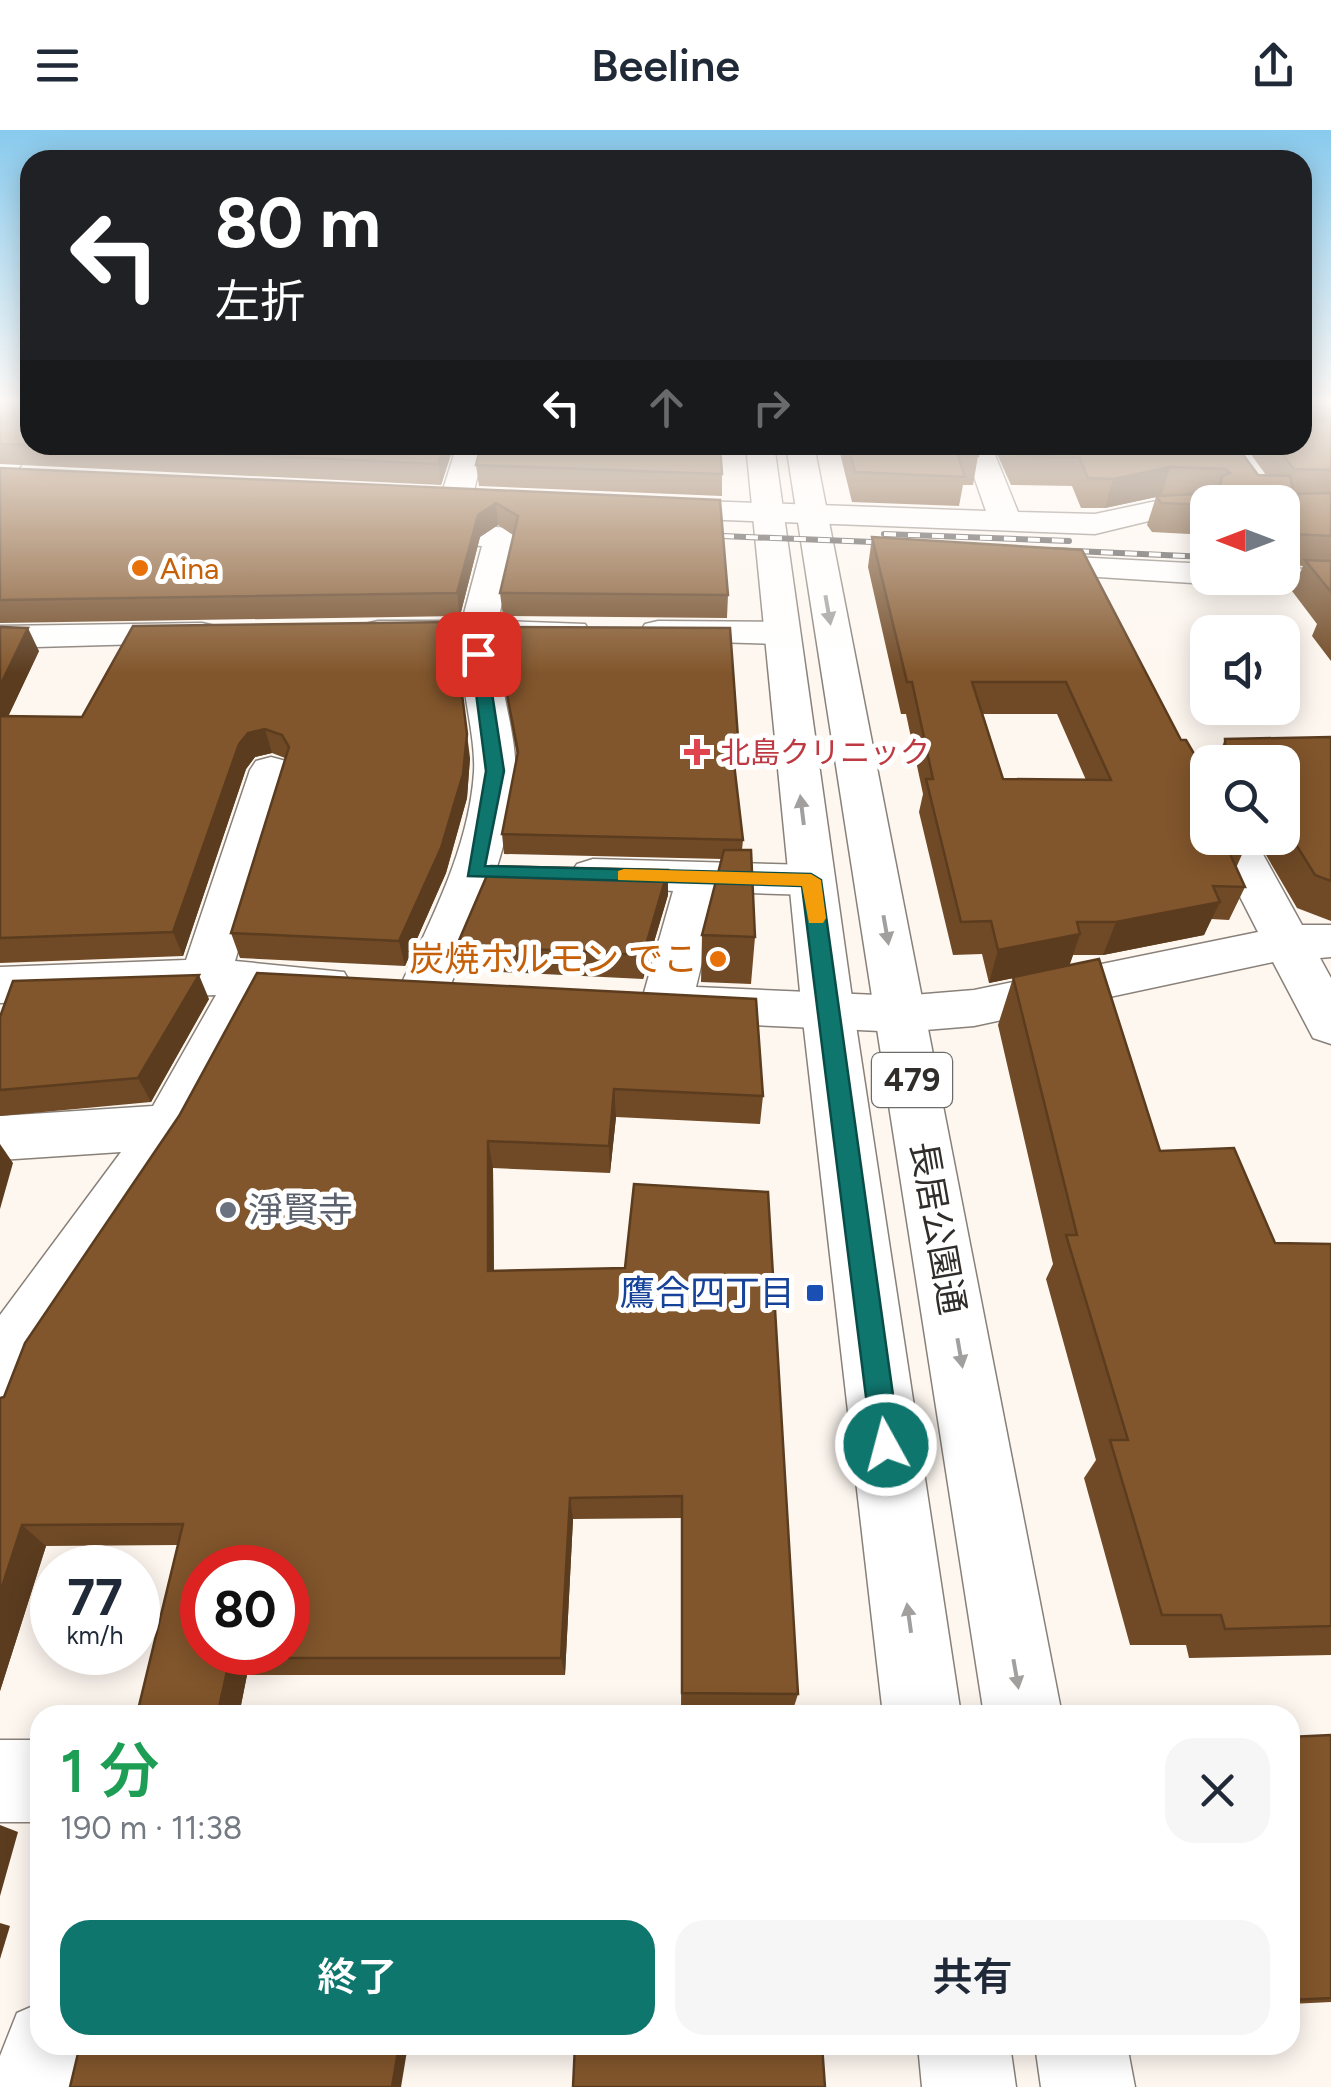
<!DOCTYPE html>
<html lang="ja">
<meta charset="utf-8">
<style>
body{margin:0;font-family:Figtree,"Noto Sans JP",sans-serif;background:#f6f6f7;color:#1f2937;height:100vh;display:flex;flex-direction:column;font-size:38px;white-space:nowrap}
*{box-sizing:border-box;margin:0}
p{font-size:32px;color:#747a83}
.icon{flex:none;width:55px;height:55px;fill:none;stroke:currentColor;stroke-width:2;stroke-linecap:round;stroke-linejoin:round}
.map{position:relative;flex:1;overflow:hidden}
.sheet{position:absolute;left:30px;top:1575px;width:1270px;height:350px;display:flex;flex-direction:column;background:#fff;border-radius:30px;box-shadow:0 5px 25px #0003}
.sheet>*{flex:none}
.guide{position:absolute;left:20px;top:20px;width:1292px;height:305px;border-radius:30px;box-shadow:0 5px 25px #0003;background:#202124;color:#fff;overflow:hidden}
.needle{width:65px;rotate:270deg}
.tools{position:absolute;left:1190px;top:355px;display:grid;gap:20px}
.tools a{display:grid;place-items:center;width:110px;height:110px;border-radius:20px;background:#fff;box-shadow:0 5px 25px #0003;font-size:50px}
.speed{position:absolute;left:30px;top:1415px;display:flex;gap:20px;font-size:50px;font-weight:700;text-align:center}
.speed>*{display:grid;place-content:center;width:130px;height:130px;border-radius:50%;background:#fff;box-shadow:0 5px 25px #0003;line-height:1}
.speed small{font-size:25px;font-weight:400}
.speed .limit{border:15px solid #d22;background:#fff;color:#111}
.pin{position:absolute;display:grid;place-items:center;width:85px;height:85px;color:#fff;margin:-42px;border-radius:20px;box-shadow:0 5px 15px #0006}
.me{position:absolute;width:110px;margin:-55px;rotate:353deg;stroke-linejoin:round;filter:drop-shadow(0 0 8px #0008)}
.turn{display:flex;align-items:center;gap:35px;height:210px;padding:0 30px;font-size:45px}
.turn .icon{width:130px;height:130px;stroke-width:2.5}
.turn b{display:block;font-size:70px;line-height:85px}
.lanes{display:flex;align-items:center;height:95px;padding:0 30px;background:#0003;justify-content:center;gap:50px;direction:ltr}
.lanes .off{opacity:.35}
.round{display:grid;place-items:center;flex:none;width:105px;height:105px;border-radius:30px;background:#f6f6f7}
.head{display:flex;align-items:center;justify-content:space-between;height:170px;padding:0 30px}
h1{font-size:60px;font-weight:600;line-height:75px;color:#1e9e55}
.cta{display:flex;gap:20px;margin-top:auto;padding:20px 30px}
.cta a{flex:1;height:115px;border-radius:30px;background:#0f766e;color:#fff;font-size:40px;font-weight:600;line-height:115px;text-align:center}
.cta a+a{background:#f6f6f7;color:#1f2937}
header{display:flex;justify-content:space-between;align-items:center;height:130px;padding:0 30px;background:#fff;font-size:45px;font-weight:600}
.map>svg:first-child{display:block}
</style>
<header><svg class="icon" aria-label="menu" viewBox="0 0 24 24"><path d="M4 6h16M4 12h16M4 18h16"/></svg>Beeline<svg class="icon" aria-label="share" viewBox="0 0 24 24"><path d="M12 15V3M7 8l5-5 5 5M5 13v7h14v-7"/></svg></header>
<div class="map">
<svg width="1331" height="1957" viewBox="0 0 1331 1957">
<rect width="100%" height="100%" fill="#fef7f0"/>
<g fill="none" stroke-linecap="round" stroke-linejoin="round">
<g stroke="#888079" stroke-width="3">
<g id="minor">
<polygon points="30,296 30,315 37,315 11,347 0,350 0,322 20,299"/>
<polygon points="457,315 485,315 472,369 456,378 440,369"/>
<polygon points="963,315 991,315 1018,382 1095,384 1161,370 1216,372 1208,372 1208,389 1161,388 1095,404 647,387 631,378 647,369 986,381"/>
<path d="M407 393 585 401 601 411 585 421 514 418 498 491 585 494 590 502 585 510 497 513C498 554 518 608 515 644 511 720 478 789 449 859L442 871 424 877 406 871 399 859C430 791 469 719 474 642 476 605 460 555 460 513H378L365 510 360 502 365 494 378 491H462L482 416 396 410 391 403Z"/>
<polygon points="1016,424 1208,434 1208,448 1223,448 1208,454 1004,441 999,434 1004,427"/>
<polygon points="1282,438 1331,440 1331,460 1269,455 1264,448 1282,448"/>
<polygon points="658,491 780,492 793,495 798,503 793,511 780,514 645,510 640,502 645,494"/>
<polygon points="202,493 215,496 220,504 215,512 0,518 0,496"/>
<polygon points="271,627 286,631 292,640 235,831 344,842 351,854 344,866 326,871 265,868 190,1012 46,1226 23,1289 0,1298 0,1185 121,1022 0,1030 0,986 153,976 216,865 0,873 0,837 186,830 250,640 256,631"/>
<polygon points="1210,708 1254,708 1302,795 1331,795 1331,827 1320,828 1331,848 1331,914 1313,908 1273,832 974,896 901,902 666,891 648,886 641,873 673,761 577,754 570,744 577,734 593,729 811,735 827,740 834,750 827,760 811,765 719,762 696,857 901,866 974,860 1258,802"/>
<rect x="0" y="1610" width="40" height="82"/>
<polygon points="40,1873 40,1915 95,1915 85,1957 0,1957 0,1926 17,1883"/>
</g>
</g>
<g stroke="#888079" stroke-width="3">
<g id="highway">
<polygon points="746,315 774,315 854,882 961,1585 883,1585 802,882"/>
<polygon points="786,315 814,315 1062,1585 984,1585"/>
<polygon points="918,1915 1010,1915 1016,1957 922,1957"/>
<polygon points="1035,1915 1127,1915 1135,1957 1041,1957"/>
</g>
</g>
<use href="#minor" fill="#fff" fill-rule="evenodd"/>
<use href="#highway" fill="#fff" fill-rule="evenodd"/>
<g stroke="#4a4643" stroke-width="6">
<g id="rail">
<polyline points="884,404 1069,411"/>
<polyline points="698,405 898,413"/>
<polyline points="1053,420 1208,427"/>
</g>
</g>
<use href="#rail" stroke="#fff" stroke-width="4" stroke-dasharray="12" stroke-linecap="butt"/>
</g>
<g fill="#704a26" fill-rule="evenodd">
<polygon points="0,270 454,315 441,355 0,334"/>
<polygon points="1302,270 1331,270 1331,531 1312,506 1317,494 1292,461 1303,436 1282,434 1282,372 1208,372 1208,405 1152,402 1147,395 1156,367 1105,378 1081,378 1072,356 1011,355 993,315 1236,315 1258,345 1266,345 1244,315 1302,315"/>
<polygon points="838,315 975,315 978,326 973,355 963,355 959,376 852,372"/>
<polygon points="476,335 722,344 722,366 479,356"/>
<polygon points="0,338 720,370 728,465 727,488 503,486 500,463 513,405 498,395 480,407 460,486 0,493"/>
<path d="M872 407 1181 610 1203 639 1208 708 1244 720 1236 738 1245 757 1229 790 1211 789 1204 805 1103 825H1073L1069 835 1160 1021 1275 1113 1331 1114V1525L1189 1528 1186 1515H1130L1084 1348 1096 1330 1046 1149 1053 1134 998 895 1013 848 989 853 982 824 953 825 919 682 923 664 906 584H901L868 437ZM983 584H1057L1086 650 1003 649Z"/>
<polygon points="133,496 470,628 467,668 446,743 405,836 240,828 231,803 285,628 272,623 255,627 246,639 183,826 0,833 0,497 39,521 8,586 82,587"/>
<polygon points="500,528 738,608 737,628 733,628 743,710 742,720 755,807 751,854 701,852 702,805 722,729 504,724 502,704 517,626"/>
<polygon points="1331,607 1331,791 1297,778 1256,708 1282,708 1282,632 1216,632 1225,609"/>
<polygon points="668,765 643,849 462,840 457,815"/>
<polygon points="257,843 763,966 760,994 616,987 610,1043 493,1038 494,1141 625,1138 798,1564 793,1580 681,1579 682,1388 573,1389 565,1545 247,1545 239,1585 145,1585 138,1580 178,1415 46,1416 0,1561 4,1267 179,986"/>
<polygon points="209,869 151,972 0,986 0,887"/>
<polygon points="1331,1605 1331,1872 1290,1874 1290,1607"/>
</g>
<g fill="#5b3c1f">
<polygon points="444,315 454,315 441,355 438,334"/>
<polygon points="1170,337 1161,366 1105,378 1113,349"/>
<polygon points="496,373 498,395 480,407 460,486 457,463 478,385"/>
<polygon points="453,492 470,628 467,668 446,743 405,836 399,811"/>
<polygon points="28,498 39,521 0,604 0,556"/>
<polygon points="265,599 272,623 255,627 246,639 183,826 173,802 239,614 248,603"/>
<polygon points="668,740 668,765 643,849 643,825"/>
<polygon points="1220,772 1204,805 1103,825 1116,792"/>
<polygon points="1080,804 1069,837 989,853 998,820"/>
<polygon points="199,845 209,869 151,972 138,948"/>
<polygon points="614,959 616,987 610,1043 609,1016"/>
<polygon points="488,1011 493,1038 494,1167 488,1141"/>
<polygon points="0,1014 13,1033 0,1079"/>
<polygon points="570,1368 573,1389 565,1545 561,1528"/>
<polygon points="22,1395 46,1416 0,1561 0,1463"/>
<polygon points="230,1528 247,1545 239,1585 228,1585 219,1577"/>
<polygon points="0,1695 18,1702 0,1766"/>
<polygon points="0,1793 10,1796 0,1829"/>
<polygon points="399,1915 408,1915 401,1957 392,1957"/>
</g>
<g fill="#82562c" stroke="#5b3c1f" stroke-width="2.5" fill-rule="evenodd">
<polygon points="0,270 30,270 30,315 0,314"/>
<polygon points="1302,270 1310,270 1310,290 1331,290 1331,340 1294,339 1275,315 1302,315"/>
<polygon points="33,315 444,315 438,334"/>
<polygon points="481,315 720,315 722,344 476,335"/>
<polygon points="848,315 975,315 978,326 958,326 965,347 855,342"/>
<polygon points="1012,315 1236,315 1258,345 1290,346 1294,364 1331,363 1331,406 1294,404 1290,411 1282,401 1282,372 1208,372 1208,375 1161,373 1156,366 1218,363 1222,346 1230,343 1226,339 1170,337 1113,349 1088,348 1079,327 1018,326"/>
<polygon points="0,338 720,370 728,465 500,463 518,386 496,373 478,385 457,463 0,470"/>
<path d="M872 407 1082 420 1181 610H1186L1203 639 1208 640V708H1238L1244 720 1225 713 1245 757 1213 756 1220 772 1116 792H1077L1080 804 998 820 991 791 961 792 926 649H933L912 552H907ZM972 552H1066L1111 650 1003 649Z"/>
<polygon points="1305,430 1331,431 1331,462"/>
<polygon points="453,492 467,604 463,644 441,718 399,811 231,803 289,617 282,605 265,599 248,603 239,614 173,802 0,808 0,586 82,587 133,496"/>
<polygon points="0,497 28,498 0,556"/>
<polygon points="499,497 730,498 738,608 731,608 743,710 502,704 518,622 500,528"/>
<polygon points="1331,607 1331,751 1315,745 1282,692 1282,632 1226,632 1225,609"/>
<polygon points="724,720 751,720 755,807 702,805"/>
<polygon points="491,736 668,740 643,825 457,815"/>
<polygon points="1099,829 1160,1021 1234,1018 1275,1113 1331,1114 1331,1496 1225,1499 1221,1485 1162,1485 1110,1310 1128,1310 1066,1105 1077,1105 1013,847"/>
<path d="M257 843 756 869 763 966 614 959 609 1016 488 1011V1141L625 1138 634 1054 768 1062 798 1564 682 1563V1366L570 1368 561 1528H230L219 1577 138 1580 183 1394 22 1395 0 1463V1268L4 1267 25 1213 179 986ZM202 1438H288V1522H202Z"/>
<polygon points="199,845 138,948 0,960 0,887 13,851"/>
<polygon points="1331,1605 1331,1868 1290,1870 1290,1607"/>
<polygon points="80,1915 399,1915 392,1957 70,1957"/>
<polygon points="575,1915 822,1915 825,1957 573,1957"/>
</g>
<defs><path id="oneway-solid" d="M-6-.8H1V-3.2L6.5 0L1 3.2V.8H-6Z" transform="scale(2.5)"/></defs>
<g fill="#a2a09f">
<use href="#oneway-solid" transform="translate(828 480) rotate(80)"/>
<use href="#oneway-solid" transform="translate(802 680) rotate(-97)"/>
<use href="#oneway-solid" transform="translate(886 800) rotate(80)"/>
<use href="#oneway-solid" transform="translate(960 1223) rotate(80)"/>
<use href="#oneway-solid" transform="translate(909 1488) rotate(-98)"/>
<use href="#oneway-solid" transform="translate(1016 1544) rotate(80)"/>
</g>
<linearGradient id="sky" x2="0" y2="1"><stop stop-color="#88caed"/><stop offset="0.5" stop-color="#fffbf8"/><stop offset="1" stop-color="#fffbf8" stop-opacity="0"/></linearGradient>
<rect width="1331" height="544" fill="url(#sky)"/>
<polygon fill="#0f766e" stroke="#0a4d48" stroke-width="2.5" points="478,520 486,524 504,641 485,736 811,744 821,750 900,1315 896,1324 886,1328 876,1324 872,1315 802,756 468,746 486,641 471,524"/>
<polygon fill="#f59e0b" points="624,739 811,744 821,750 826,788 823,793 809,793 802,756 618,750 618,741"/>
<g fill="#e8710a" stroke="#fff" stroke-width="4">
<circle cx="140" cy="438" r="10"/>
<circle cx="718" cy="829" r="10"/>
</g>
<path fill="#e0444e" stroke="#fff" stroke-width="4" d="M692 607h10v10h10v10h-10v10h-10v-10h-10v-10h10z"/>
<circle fill="#6b7280" stroke="#fff" stroke-width="4" cx="228" cy="1080" r="10"/>
<rect fill="#1a4fb4" stroke="#fff" stroke-width="4" x="805" y="1153" width="20" height="20" rx="5"/>
<g text-anchor="middle" dominant-baseline="central" stroke-width="10" stroke-linejoin="round" paint-order="stroke">
<g font-size="30" fill="#c56008" stroke="#fff" text-anchor="start">
<text x="160" y="438">Aina</text>
</g>
<g font-size="30" fill="#be3a42" stroke="#fff" text-anchor="start">
<text x="720" y="622">北島クリニック</text>
</g>
<rect fill="#fff" stroke="#6e6c6a" stroke-width="2.5" x="872" y="923" width="80" height="54" rx="8"/>
<g font-size="32" font-weight="bold" fill="#302d2a">
<text x="912" y="950">479</text>
</g>
<g font-size="35" fill="#c56008" stroke="#fff" text-anchor="end">
<text x="698" y="829">炭焼ホルモン でこ</text>
</g>
<g font-size="35" fill="#5b616d" stroke="#fff" text-anchor="start">
<text x="248" y="1080">淨賢寺</text>
</g>
<g font-size="35" fill="#302d2a" stroke="#fff">
<text transform="translate(938 1098) rotate(80)">長居公園通</text>
</g>
<g font-size="35" fill="#164399" stroke="#fff" text-anchor="end">
<text x="795" y="1163">鷹合四丁目</text>
</g>
</g>
</svg>
<div class="tools">
<a><svg class="needle" viewBox="-14 -14 28 28"><path d="M0-13l5 13h-10z" fill="#e53935"/><path d="M0 13l5-13h-10z" fill="#747a83"/></svg></a>
<a><svg class="icon" aria-label="sound" viewBox="0 0 24 24"><path d="M4 9h4l5-4v14l-5-4H4zM17 9q2 3 0 6"/></svg></a>
<a><svg class="icon" aria-label="search" viewBox="0 0 24 24"><circle cx="10" cy="10" r="6"/><path d="M15 15l6 6"/></svg></a>
</div>
<div class="speed"><div>77<small>km/h</small></div><div class="limit">80</div></div>
<div class="pin" style="left:478px;top:524px;background:#d93025"><svg class="icon" aria-label="arrive" viewBox="0 0 24 24"><path d="M6 21V4h12l-3 4 3 4H6"/></svg></div>
<svg class="me" style="left:886px;top:1315px" viewBox="-20 -20 40 40"><circle r="17" fill="#0f766e" stroke="#fff" stroke-width="3"/><path d="M0-11L8 9 0 5-8 9z" fill="#fff"/></svg>
<div class="guide">
<div class="turn"><svg class="icon" aria-label="left" viewBox="0 0 24 24"><path d="M17 20v-9H6M10 6l-5 5 5 5"/></svg><div><b>80 m</b>左折</div></div>
<div class="lanes"><svg class="icon" aria-label="left" viewBox="0 0 24 24"><path d="M17 20v-9H6M10 6l-5 5 5 5"/></svg><svg class="icon off" aria-label="ahead" viewBox="0 0 24 24"><path d="M12 20V5M6 11l6-6 6 6"/></svg><svg class="icon off" aria-label="right" viewBox="0 0 24 24"><path d="M7 20v-9h11M14 6l5 5-5 5"/></svg></div>
</div>
<section class="sheet">
<div class="head"><div><h1>1 分</h1><p>190 m · 11:38</p></div><a class="round"><svg class="icon" aria-label="close" viewBox="0 0 24 24"><path d="M6 6l12 12M18 6L6 18"/></svg></a></div>
<div class="cta"><a>終了</a><a>共有</a></div>
</section>
</div>
